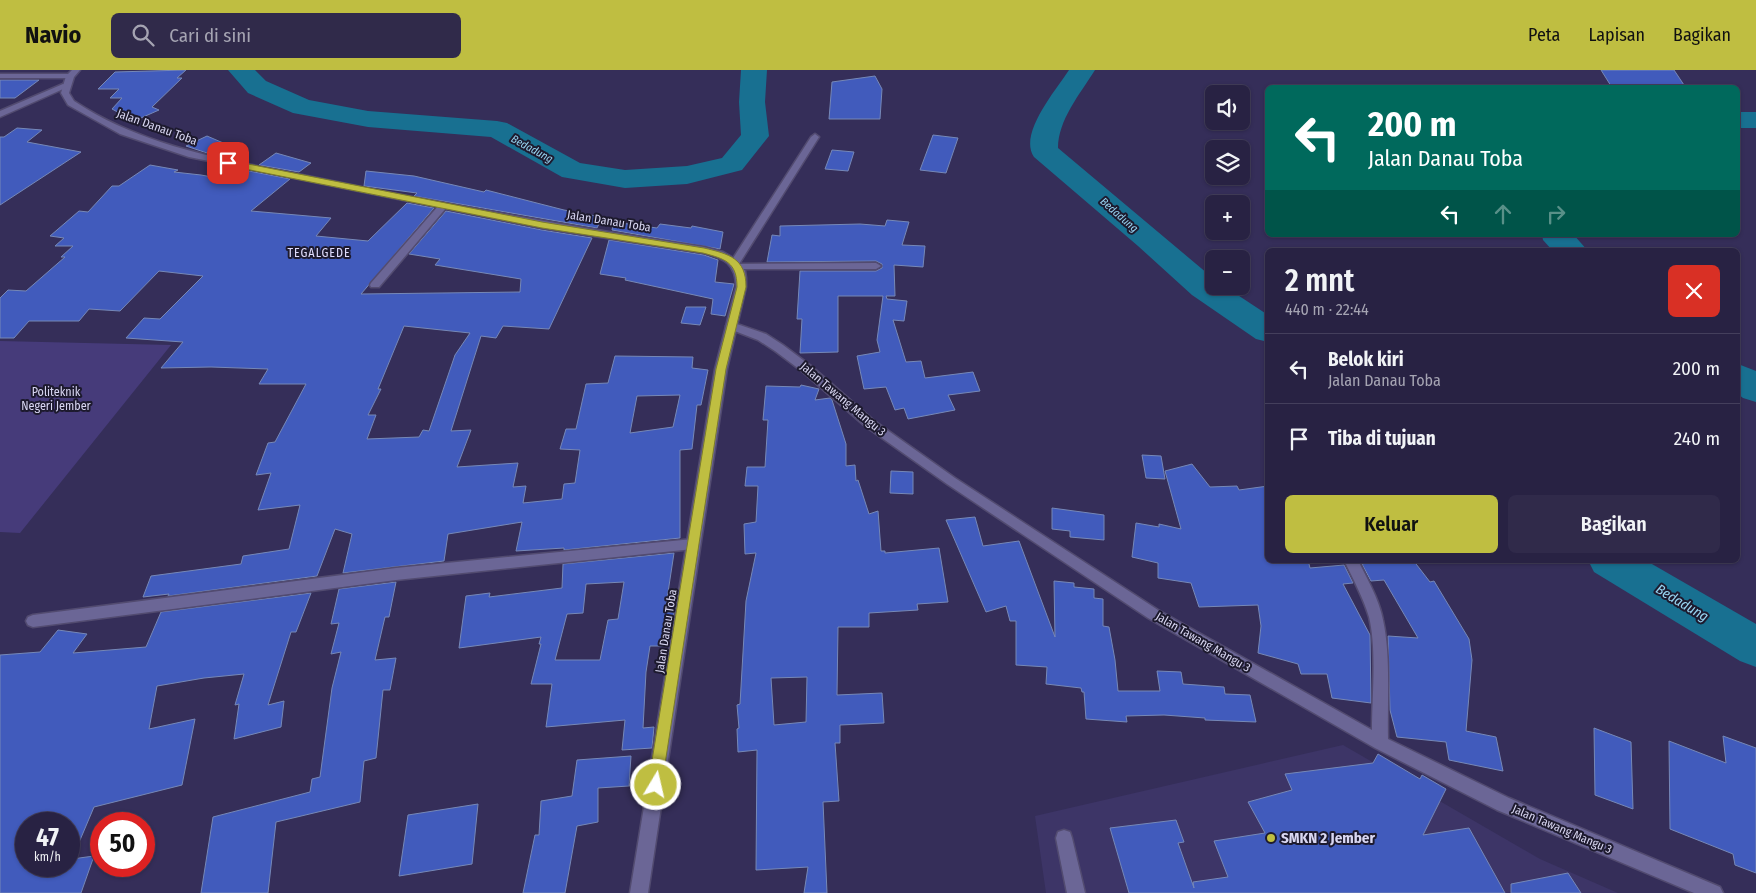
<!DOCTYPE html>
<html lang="id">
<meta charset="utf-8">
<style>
body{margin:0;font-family:"Fira Sans Condensed",sans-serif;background:#302a4a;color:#f1f3f6;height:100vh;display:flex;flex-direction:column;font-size:19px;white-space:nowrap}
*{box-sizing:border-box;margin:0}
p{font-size:16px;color:#a5a4b2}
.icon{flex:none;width:28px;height:28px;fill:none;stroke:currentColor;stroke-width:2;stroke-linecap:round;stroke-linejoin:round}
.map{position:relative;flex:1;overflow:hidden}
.panel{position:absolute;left:1265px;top:178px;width:475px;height:315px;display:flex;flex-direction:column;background:#282243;border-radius:8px;box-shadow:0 1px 4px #0004,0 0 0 1px #443f5c}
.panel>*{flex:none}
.banner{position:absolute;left:1265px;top:15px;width:475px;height:152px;border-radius:8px;box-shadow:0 1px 4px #0004,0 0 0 1px #443f5c;background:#00695c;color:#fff;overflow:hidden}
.tools{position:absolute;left:1205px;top:15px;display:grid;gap:10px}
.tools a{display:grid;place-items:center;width:45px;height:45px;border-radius:8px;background:#282243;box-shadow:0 1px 4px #0004,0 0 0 1px #443f5c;font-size:25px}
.speed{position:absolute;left:15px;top:742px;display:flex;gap:10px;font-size:25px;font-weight:700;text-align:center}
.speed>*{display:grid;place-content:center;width:65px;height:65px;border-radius:50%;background:#282243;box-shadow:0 1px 4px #0004,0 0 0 1px #443f5c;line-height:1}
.speed small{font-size:12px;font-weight:400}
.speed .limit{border:8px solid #d22;background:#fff;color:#111}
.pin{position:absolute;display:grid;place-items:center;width:42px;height:42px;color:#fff;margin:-21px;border-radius:10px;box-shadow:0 2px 8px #0006}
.me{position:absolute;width:55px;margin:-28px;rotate:9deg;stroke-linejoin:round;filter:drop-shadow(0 0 4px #0008)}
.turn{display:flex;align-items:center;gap:18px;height:105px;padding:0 20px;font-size:22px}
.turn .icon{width:65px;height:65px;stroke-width:2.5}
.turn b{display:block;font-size:35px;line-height:42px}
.lanes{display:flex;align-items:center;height:48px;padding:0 20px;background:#0003;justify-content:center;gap:25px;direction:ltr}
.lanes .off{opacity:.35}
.round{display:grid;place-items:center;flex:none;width:52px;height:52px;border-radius:8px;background:#302a4a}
.headline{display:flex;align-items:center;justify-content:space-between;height:85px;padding:0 20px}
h1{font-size:30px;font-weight:600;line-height:38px}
.action{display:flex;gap:10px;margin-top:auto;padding:10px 20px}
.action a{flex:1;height:58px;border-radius:8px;background:#bfbe41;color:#111;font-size:20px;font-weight:600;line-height:58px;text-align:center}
.action a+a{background:#302a4a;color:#f1f3f6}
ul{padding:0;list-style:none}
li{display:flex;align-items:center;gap:15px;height:70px;padding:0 20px;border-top:1px solid #443f5c}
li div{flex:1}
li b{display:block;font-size:19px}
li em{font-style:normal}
header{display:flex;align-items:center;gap:30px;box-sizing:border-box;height:70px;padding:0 25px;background:#bfbe41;color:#111}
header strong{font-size:24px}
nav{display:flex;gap:28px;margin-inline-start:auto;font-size:18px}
.search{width:350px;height:45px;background:#302a4a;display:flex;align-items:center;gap:12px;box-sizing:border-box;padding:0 18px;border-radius:8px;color:#a5a4b2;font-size:19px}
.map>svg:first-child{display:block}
</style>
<header>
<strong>Navio</strong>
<div class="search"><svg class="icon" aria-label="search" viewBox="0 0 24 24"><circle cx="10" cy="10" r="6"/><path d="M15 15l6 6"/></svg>Cari di sini</div>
<nav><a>Peta</a><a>Lapisan</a><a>Bagikan</a></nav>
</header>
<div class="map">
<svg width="1756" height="823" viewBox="0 0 1756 823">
<rect width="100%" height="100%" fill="#352e59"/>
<polygon fill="#3d3567" points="1343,675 1540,789 1618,823 1046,823 1035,746"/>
<polygon fill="#463b7a" points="0,271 171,275 20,463 0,462"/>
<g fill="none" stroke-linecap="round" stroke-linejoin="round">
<g fill="#187091" fill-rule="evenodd">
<polygon points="228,0 255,0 266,11 309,30 368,41 497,51 507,53 580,93 625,100 687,96 722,88 741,65 739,32 741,0 767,0 765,32 769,66 742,100 687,114 625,118 562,107 491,67 368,57 293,43 248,23"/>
<path d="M1069 0H1095C1080 24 1058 50 1058 78L1214 209V216H1224L1268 245V272L1256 269 1192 225 1138 176 1034 87C1018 64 1056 20 1069 0Z"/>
<rect x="1738" y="42" width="18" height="16"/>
<polygon points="1542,165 1574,165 1587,180 1552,180 1543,170"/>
<polygon points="1738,294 1756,301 1756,332 1743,328 1738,324"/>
<polygon points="1588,490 1645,490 1756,554 1756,597 1740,591 1594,502"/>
</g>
</g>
<g fill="#415bbc" stroke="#7688b7" fill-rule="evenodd">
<polygon points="186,0 177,8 182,8 152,37 159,40 134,51 112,39 122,28 110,28 119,19 98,19 115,2"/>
<polygon points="1601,0 1674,0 1686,18 1611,16"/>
<polygon points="875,6 882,19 880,49 829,49 832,12"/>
<polygon points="0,10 39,10 15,28 0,28"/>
<polygon points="17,58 42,60 27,72 81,82 0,135 0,67 4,67"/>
<polygon points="933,65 958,68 946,103 920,100"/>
<polygon points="207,66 228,75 210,84 186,76"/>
<polygon points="832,80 854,82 848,101 825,99"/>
<polygon points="276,83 311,93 299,102 259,95"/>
<path d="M150 95 178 100 174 102 201 105 240 112 236 110 249 101 290 109 251 141 331 148 316 166 368 171 407 133 434 138 361 224 520 222 521 209 435 195 440 189 409 184 446 141 542 160 592 168 549 259 503 256 496 268 481 266 451 361 471 360 457 397 518 393 513 417 526 416 523 433 562 429 564 414 575 413 580 380 560 379 566 359H576L586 314 608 313 615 286 693 287 692 298 708 300 701 335H697L692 379 680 380V468L564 480V478L516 481 522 452 448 464 444 491 343 503 352 464 335 459 317 506 168 526 169 524 143 527 151 506 241 494 243 486 289 479 300 435 258 440 271 403 256 405 268 373 275 372 306 314H259L268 299 211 297 161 298 183 272 126 268 144 248 160 249 203 206 159 201 120 241 89 239 79 251H29L14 268H0V228L8 220 26 221 65 187H61L73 176H55L64 168 50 166 79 141 88 142 112 116H119ZM404 256 470 263 455 285 429 361 423 360 419 367 367 369 376 345H368L381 319H378ZM680 325 673 357 630 363 637 326Z"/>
<polygon points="366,101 414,106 484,122 486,120 564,140 596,146 593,149 601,150 597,158 414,126 417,123 364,116"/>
<polygon points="887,150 909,152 902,175 925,176 923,197 894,195 895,226 886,226 887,229 907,231 904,251 893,250 906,292 921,291 925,308 973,302 980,321 948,325 955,340 908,349 904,338 895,340 886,317 864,319 857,286 880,282 877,270 883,226 838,226 838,282 800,283 802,249 797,249 800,201 876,201 882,198 882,194 876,191 767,192 772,165 780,166 780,156 860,154 885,156"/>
<polygon points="614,152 657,158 660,154 691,158 692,156 723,162 720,179 612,160"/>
<polygon points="609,170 704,185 718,190 715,212 734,214 725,246 711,244 713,229 625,210 626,208 600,204"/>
<polygon points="686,237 706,237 700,255 681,253"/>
<path d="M801 315 819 319 815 330 830 328 832 330 846 374V396L855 395 856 411 858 410 869 444 878 441 881 481H885V483L939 478 948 532 917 534 918 540 869 543V557H838L837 625 882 623 884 653 840 655V673H835L839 731 823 732 827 823H804L808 797 756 800 757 680 738 682 737 659 739 658 737 635 740 634 746 531 756 483 745 484 744 454 756 452 758 416H745L747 397H765L768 350H763L766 316 800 317ZM807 607 806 652 774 655 771 608Z"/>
<polygon points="1142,385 1161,386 1165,409 1146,408"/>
<polygon points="1192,394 1210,417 1237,416 1239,420 1268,416 1268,490 1308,490 1310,498 1344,495 1353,513 1343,514 1370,565 1371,633 1332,628 1327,604 1301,604 1298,594 1258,583 1261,556 1258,535 1199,537 1191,513 1158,508 1158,493 1132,487 1136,453 1159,457 1159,454 1181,459 1165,401"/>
<polygon points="891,401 913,402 913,424 890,423"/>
<polygon points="1052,438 1104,445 1104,470 1070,467 1070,461 1052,459"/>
<polygon points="975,447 983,476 1019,471 1055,567 1054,511 1074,513 1074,517 1094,519 1094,528 1103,529 1103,556 1109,557 1115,590 1118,621 1160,621 1157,601 1181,602 1183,614 1224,617 1225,624 1250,625 1256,652 1205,650 1205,648 1164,645 1126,646 1127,652 1086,649 1084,622 1082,622 1081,618 1046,614 1047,597 1016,595 1016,551 1010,551 1006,536 986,542 946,450"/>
<path d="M674 483 665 542H674L668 576H650L646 602 643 658 654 657 652 678 622 680 625 650 546 657 552 614H531L541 574H539L541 567 459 578 466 526 490 523 489 527 562 518 563 494ZM624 512 618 549 608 550 600 590H555L567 544 583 543 586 514Z"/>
<polygon points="1372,490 1413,490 1430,512 1434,511 1469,569 1472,590 1466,661 1496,667 1503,701 1449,690 1446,672 1397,667 1390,640 1388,566 1418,568 1384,510 1371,511 1362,494 1374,492"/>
<polygon points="396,512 389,547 385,547 375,590 396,588 390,620 383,620 376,688 364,691 360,732 276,752 268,823 201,823 213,747 310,722 312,709 320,707 332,618 341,582 331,584 339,553 331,554 339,519"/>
<path d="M311 523 296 562H291L268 635 284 631 281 657 234 669 239 634 235 635 244 604 204 608 157 616 149 659 195 649 182 715 94 737 72 789 94 786 81 823H0V585L40 582 58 560 87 564 73 583 146 577 161 542ZM26 754H69V796H26Z"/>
<polygon points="1594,658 1631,672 1633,739 1595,725"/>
<polygon points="1723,666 1756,678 1756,803 1735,795 1733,784 1670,759 1669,671 1726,693"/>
<polygon points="1378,684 1420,709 1422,705 1446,719 1423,765 1469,758 1505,823 1129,823 1110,758 1176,750 1184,772 1178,773 1194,818 1193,812 1228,807 1214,771 1265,763 1248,732 1292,720 1285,704 1373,693"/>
<polygon points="631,686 629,716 598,718 598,752 577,756 565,823 523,823 535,765 539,765 541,731 572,726 577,690"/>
<polygon points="478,734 472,794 399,806 408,745"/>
<polygon points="1568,803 1581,823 1511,823 1511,814"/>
</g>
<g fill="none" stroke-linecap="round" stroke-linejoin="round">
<g stroke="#524b70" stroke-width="3">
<g id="minor">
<polygon points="0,4 70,4 74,6 70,8 0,8"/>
<polygon points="63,14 70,16 0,47 0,41"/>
<polygon points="815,64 819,67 739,194 876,193 881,196 876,199 734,199 730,193 811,67"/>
<polygon points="443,133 446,134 446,138 379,217 371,217 370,215 371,213 440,134"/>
<path d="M731 252 766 264 783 275 811 296 873 350 955 408 1158 540 1372 660C1372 626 1377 580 1369 547 1363 527 1353 509 1344 490H1358C1367 509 1379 529 1383 550 1391 587 1387 631 1388 669L1509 728 1720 817 1723 823H1694L1497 740 1375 678 1148 548 947 414 865 356 803 302 775 281 758 270 727 258 726 256Z"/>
<polygon points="693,469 698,470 700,474 698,478 693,479 396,510 33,557 28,555 26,551 28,547 33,545 396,498"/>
<polygon points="1064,760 1070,762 1072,768 1085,823 1067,823 1056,768 1058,762"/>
</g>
</g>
<g stroke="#524b70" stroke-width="3">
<path id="secondary" d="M72 0H80L74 7 69 23 74 31C146 79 234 91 317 108 446 135 574 157 704 177L723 182 735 189 745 201 746 208V217L727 299 648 823H630L715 299 736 217C736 194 724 188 704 183L542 158 189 87 120 64 68 35 61 23 66 6Z"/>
</g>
<use href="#minor" fill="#6b6696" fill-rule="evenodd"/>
<use href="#secondary" fill="#6b6696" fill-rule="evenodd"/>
</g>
<path fill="#bfbe41" stroke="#7c7c2a" d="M228 90 542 152 704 178C729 184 746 188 746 217L726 299 661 720 656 722 651 720 648 715 716 299 737 217C737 192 725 189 703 183L542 158 225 95V91Z"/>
<circle fill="#bfbe41" stroke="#1d1a2e" stroke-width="2" cx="1271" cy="768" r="5"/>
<g text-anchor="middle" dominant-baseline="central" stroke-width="4" stroke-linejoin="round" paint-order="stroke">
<g font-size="11" font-style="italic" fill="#97d4f1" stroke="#1d1a2e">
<text transform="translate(532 79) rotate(29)">Bedadung</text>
<text transform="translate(1119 145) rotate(41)">Bedadung</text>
</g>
<g font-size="12" fill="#d9d7f2" stroke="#1d1a2e">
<text transform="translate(157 57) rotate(20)">Jalan Danau Toba</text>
<text transform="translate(609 151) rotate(9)">Jalan Danau Toba</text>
<text transform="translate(843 329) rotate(40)">Jalan Tawang Mangu 3</text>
<text transform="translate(666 561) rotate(-81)">Jalan Danau Toba</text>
<text transform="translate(1203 572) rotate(30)">Jalan Tawang Mangu 3</text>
<text transform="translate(1562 759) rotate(23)">Jalan Tawang Mangu 3</text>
</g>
<g font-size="12" letter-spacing="1" fill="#e0ddfe" stroke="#1d1a2e">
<text x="319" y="183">TEGALGEDE</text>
</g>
<g font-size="12" fill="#d8d6f2" stroke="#1d1a2e">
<text x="56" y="322">Politeknik<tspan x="56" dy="14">Negeri Jember</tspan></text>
</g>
<g font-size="14" font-style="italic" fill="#97d4f1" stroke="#1d1a2e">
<text transform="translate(1682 533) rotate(31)">Bedadung</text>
</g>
<g font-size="15" font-weight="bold" fill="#d9d7f2" stroke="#1d1a2e" text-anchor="start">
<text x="1281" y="768">SMKN 2 Jember</text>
</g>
</g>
</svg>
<div class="tools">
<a><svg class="icon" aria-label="sound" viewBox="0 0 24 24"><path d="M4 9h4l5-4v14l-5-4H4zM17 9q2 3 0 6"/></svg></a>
<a><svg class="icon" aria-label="layers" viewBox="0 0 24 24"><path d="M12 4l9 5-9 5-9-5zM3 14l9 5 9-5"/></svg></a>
<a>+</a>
<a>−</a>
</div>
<div class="speed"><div>47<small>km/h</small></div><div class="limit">50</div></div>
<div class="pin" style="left:228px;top:93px;background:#d93025"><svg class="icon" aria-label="arrive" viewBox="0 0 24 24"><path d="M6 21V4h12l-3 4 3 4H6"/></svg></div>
<svg class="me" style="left:656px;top:715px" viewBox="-20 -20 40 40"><circle r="17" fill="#bfbe41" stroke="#fff" stroke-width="3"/><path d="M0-11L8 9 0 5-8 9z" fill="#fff"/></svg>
<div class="banner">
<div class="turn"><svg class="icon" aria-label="left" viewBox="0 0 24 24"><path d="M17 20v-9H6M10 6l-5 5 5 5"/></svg><div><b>200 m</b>Jalan Danau Toba</div></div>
<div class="lanes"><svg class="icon" aria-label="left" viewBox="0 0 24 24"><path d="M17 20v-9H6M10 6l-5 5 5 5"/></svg><svg class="icon off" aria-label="ahead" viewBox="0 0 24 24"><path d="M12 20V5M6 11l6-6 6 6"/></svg><svg class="icon off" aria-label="right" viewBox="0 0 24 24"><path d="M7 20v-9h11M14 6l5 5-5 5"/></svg></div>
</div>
<section class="panel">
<div class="headline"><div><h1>2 mnt</h1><p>440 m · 22:44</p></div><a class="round" style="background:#d93025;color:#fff"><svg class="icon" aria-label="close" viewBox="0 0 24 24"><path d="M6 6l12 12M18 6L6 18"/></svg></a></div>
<ul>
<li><svg class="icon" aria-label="left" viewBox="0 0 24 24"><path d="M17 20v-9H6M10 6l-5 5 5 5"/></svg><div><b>Belok kiri</b><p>Jalan Danau Toba</p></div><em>200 m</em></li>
<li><svg class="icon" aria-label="arrive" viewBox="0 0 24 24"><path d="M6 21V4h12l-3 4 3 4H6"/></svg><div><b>Tiba di tujuan</b></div><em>240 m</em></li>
</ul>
<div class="action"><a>Keluar</a><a>Bagikan</a></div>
</section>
</div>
